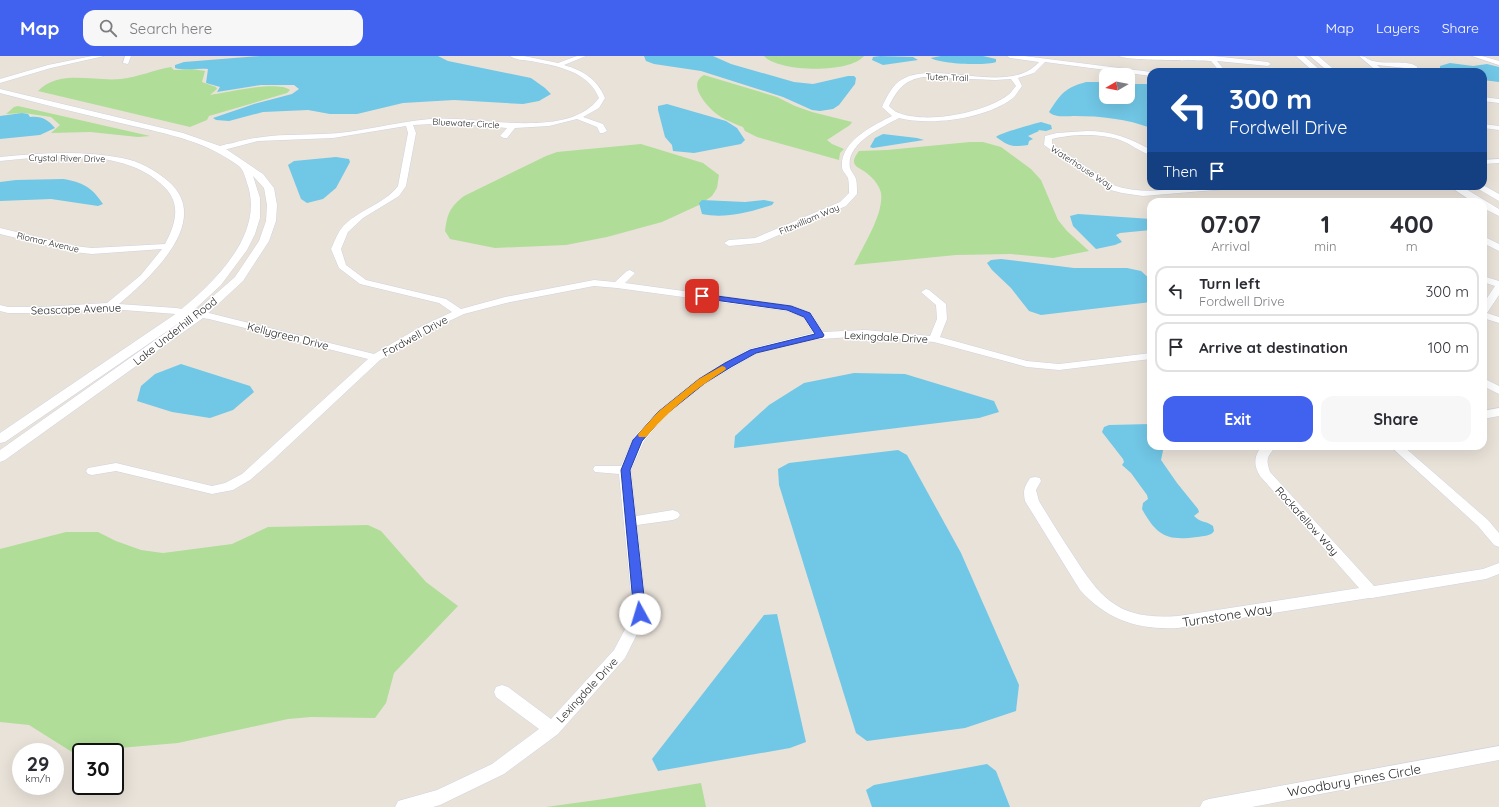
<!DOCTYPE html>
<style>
body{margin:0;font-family:Quicksand,sans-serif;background:#f7f7f7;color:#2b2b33;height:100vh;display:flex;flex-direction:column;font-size:15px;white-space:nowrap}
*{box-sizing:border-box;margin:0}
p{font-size:13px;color:#7c7c81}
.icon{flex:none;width:22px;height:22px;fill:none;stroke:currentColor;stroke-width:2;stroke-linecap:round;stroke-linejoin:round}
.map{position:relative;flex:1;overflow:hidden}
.sheet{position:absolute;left:1147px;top:142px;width:340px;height:252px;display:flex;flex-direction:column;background:#fff;border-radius:12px;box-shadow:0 4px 16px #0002}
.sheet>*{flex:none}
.top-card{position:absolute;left:1147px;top:12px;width:340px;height:122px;border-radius:12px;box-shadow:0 4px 16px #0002;background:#1a4fa0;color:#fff;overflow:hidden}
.needle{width:26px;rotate:260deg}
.fabs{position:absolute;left:1099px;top:12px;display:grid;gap:8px}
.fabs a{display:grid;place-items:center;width:36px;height:36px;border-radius:8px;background:#fff;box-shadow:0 4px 16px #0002;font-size:20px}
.speed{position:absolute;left:12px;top:687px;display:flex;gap:8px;font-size:20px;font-weight:700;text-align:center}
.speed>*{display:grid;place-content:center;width:52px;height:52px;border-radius:50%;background:#fff;box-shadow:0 4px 16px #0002;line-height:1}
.speed small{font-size:10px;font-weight:400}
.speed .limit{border:2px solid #111;border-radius:6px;background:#fff;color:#111}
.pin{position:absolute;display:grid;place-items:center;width:34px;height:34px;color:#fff;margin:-17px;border-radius:8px;box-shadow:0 2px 6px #0006}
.me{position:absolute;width:44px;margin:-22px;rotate:354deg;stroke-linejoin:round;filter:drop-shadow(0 0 3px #0008)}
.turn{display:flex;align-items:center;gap:14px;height:84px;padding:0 16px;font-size:18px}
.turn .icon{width:52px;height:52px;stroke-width:2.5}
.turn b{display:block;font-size:28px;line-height:34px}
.then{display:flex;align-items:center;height:38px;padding:0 16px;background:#0003;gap:8px;font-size:15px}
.eta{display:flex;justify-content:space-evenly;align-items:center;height:68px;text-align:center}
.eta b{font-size:24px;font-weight:700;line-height:28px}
.primary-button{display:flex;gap:8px;margin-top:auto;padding:8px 16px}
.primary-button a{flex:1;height:46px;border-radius:12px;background:#4162ee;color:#fff;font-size:16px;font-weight:700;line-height:46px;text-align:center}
.primary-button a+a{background:#f7f7f7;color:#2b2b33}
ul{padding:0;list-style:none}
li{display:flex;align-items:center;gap:12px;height:50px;margin:0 8px 6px;padding:0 8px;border:2px solid #e1e1e2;border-radius:12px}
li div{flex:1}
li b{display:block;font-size:15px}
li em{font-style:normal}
header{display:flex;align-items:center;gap:24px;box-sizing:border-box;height:56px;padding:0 20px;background:#4162ee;color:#fff}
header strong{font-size:19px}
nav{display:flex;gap:22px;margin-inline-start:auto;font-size:14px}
.search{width:280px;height:36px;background:#f7f7f7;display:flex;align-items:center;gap:10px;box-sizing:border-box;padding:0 14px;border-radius:12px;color:#7c7c81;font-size:15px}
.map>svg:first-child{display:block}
</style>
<header>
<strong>Map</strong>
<div class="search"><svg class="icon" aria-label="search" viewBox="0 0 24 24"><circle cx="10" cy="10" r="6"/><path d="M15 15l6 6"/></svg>Search here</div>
<nav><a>Map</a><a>Layers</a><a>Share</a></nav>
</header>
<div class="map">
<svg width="1499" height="751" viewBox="0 0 1499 751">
<rect width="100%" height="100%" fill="#e9e2d9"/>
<g fill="#b0dd98">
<path d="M764 0H864C849 18 778 16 764 0Z"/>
<path d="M171 11 174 14 192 13 205 15 202 26 216 31 217 33 210 39C227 37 276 24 290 34L287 37 209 60 207 64 190 71 38 35C60 13 94 26 121 23 138 21 154 14 171 11Z"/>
<path d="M704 19 777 41 795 50 812 56 852 66 850 69 827 84 832 88 844 93 840 97 839 104 757 81 745 75 743 71C732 67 718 61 710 52 702 44 689 27 704 19Z"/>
<polygon points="18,50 150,80 138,81 90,76 51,77 60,69 51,61 24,57 6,58 14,51"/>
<path d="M970 86H983L1001 91 1031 113 1041 124 1058 164 1067 175 1089 195 1053 202 1011 198 956 199 854 209C863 190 884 158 881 137 880 131 874 123 869 119 861 111 846 111 859 95L887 94Z"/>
<path d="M641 88 703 107 719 119 717 132 712 140 699 149 662 166 607 181 566 189 495 192 450 183 445 175C447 158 450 151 464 140L546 100 557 96Z"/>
<polygon points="368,469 381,475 426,526 458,550 394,617 386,647 375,662 311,661 288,663 178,687 72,696 29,669 0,666 0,493 66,476 98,476 116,485 141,494 163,497 232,488 268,471"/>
<polygon points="701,727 706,751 546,751 604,743"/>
</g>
<g fill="#71c7e6">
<path d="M260 0H438L448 5 531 22 545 32 551 38 539 45 523 48 454 44 403 47 357 58H330L308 54 263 56 229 65 216 64 213 62 254 48 292 38 299 33 294 29H261L217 36 220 31 206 27 208 13C197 12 185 15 175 12V9L184 6Z"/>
<polygon points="644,0 713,0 731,8 794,26 813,28 848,20 854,20 856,22 855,28 839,49 833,53 820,55 812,54 783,41 701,15 654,8 646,5"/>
<polygon points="880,0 913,1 918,4 883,9 872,4 873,1"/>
<path d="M941 0H983L996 3V6C986 10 939 8 931 2Z"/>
<polygon points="1450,7 1473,10 1487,8 1499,11 1499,26 1483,24 1483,16 1456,16 1440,12 1440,10"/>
<path d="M1086 26H1106V41H1128V28H1151V72C1127 63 1101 60 1075 60 1067 60 1055 62 1049 56 1061 38 1064 32 1086 26Z"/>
<polygon points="667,48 726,65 737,72 745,84 741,88 694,97 673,95 672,89 665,81 658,54 658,50"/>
<path d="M22 57 28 58 30 61C42 60 47 63 55 72L40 79 0 83V60Z"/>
<path d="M1041 66 1051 69 1052 73 1046 75 1038 74 1039 75 1028 80 1033 83 1029 85 1028 89C1012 91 1010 91 996 81 999 77 1034 68 1041 66Z"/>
<polygon points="883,78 917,82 924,84 873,92 870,91 875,82"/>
<polygon points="336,101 349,103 350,106 336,132 323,143 307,147 301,143 288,109 294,105"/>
<path d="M63 123C82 126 92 131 103 148L98 150 51 143 0 145V126L16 124Z"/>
<path d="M702 144 745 146 764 144 774 146 772 149C750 156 725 163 702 158L699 147Z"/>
<polygon points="1078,158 1151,163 1151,174 1120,177 1116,179 1122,186 1115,189 1096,193 1073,170 1070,160"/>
<polygon points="1001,203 1074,212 1127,212 1141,215 1151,224 1151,246 1041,259 1029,255 1011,232 992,214 987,207 991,204"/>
<polygon points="181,308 250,330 254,336 233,354 210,362 172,356 137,345 141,330 155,318"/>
<polygon points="854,317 905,318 994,345 999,356 979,362 734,392 735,380 769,349 804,327"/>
<path d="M1151 368V390H1164L1161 404 1177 427 1198 453 1199 456 1194 460C1202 468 1205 464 1213 470L1214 475C1211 480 1204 480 1197 481 1167 485 1157 480 1142 453L1143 447 1148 443 1147 439 1131 417 1122 409 1124 406 1123 403 1102 376 1104 371 1109 369Z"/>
<polygon points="898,394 907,399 961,497 1019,629 1016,655 965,672 867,685 856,677 779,429 778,413 789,407"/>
<polygon points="777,558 806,686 790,692 658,715 652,703 764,559"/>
<polygon points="987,708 996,715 1010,751 872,751 866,734 874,729"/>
</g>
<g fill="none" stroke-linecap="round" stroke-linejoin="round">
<g stroke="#cfd2e0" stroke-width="1">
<g id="minor">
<polygon points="92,0 104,0 51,12 0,27 0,23 48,9"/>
<polygon points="125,0 131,0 128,8 123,7"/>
<path d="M510 0H524L558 7 577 0H586L564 9C584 15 597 23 605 42L599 52 583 61 603 68 607 75 603 77H600L597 71 577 63 549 70 515 72 507 82H504L500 80 507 72 452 67 413 69 416 77 406 130 399 140 363 162 348 176 341 193 346 209 366 224 446 243 461 253 505 241 594 224 615 226 627 215 630 214 635 217 625 227 793 250 811 257 823 276 865 274 930 280 937 263 936 249 921 236 926 233 929 234 946 248 947 263 940 281 1027 305 1059 308 1151 297V303L1059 314 1027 311 934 286 865 280 807 284 757 297 706 327 665 360 644 385 631 414 636 460 673 454 678 456 680 459 678 462 673 464 637 469 647 558 625 602 558 678 504 718 440 749 433 751H395L398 745 437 734 492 708 539 673 496 641 494 636 496 631 502 629 508 631 551 663 614 594 633 558 619 418 595 416 593 413 595 410H621L634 381 657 356 698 323 749 293 813 277 803 261 787 255 617 232 594 230 506 247 464 258 430 274 380 304 272 405 250 424 233 434 212 438 116 415 92 419 88 418 86 415 88 412 116 407 212 430 225 427 242 418 368 303 209 263 176 258 110 253 41 257H8L0 255V249L8 251H41L107 247 141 219 162 193 92 198 74 196 0 178V172L74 190 92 192 165 188C177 165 182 145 160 127 121 92 49 100 0 105V101C40 97 82 94 122 102 139 105 155 114 168 125 214 164 150 222 119 248L176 252 209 257 374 298 422 270 452 256 439 247 360 228 339 212 331 193C334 187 337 178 341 173 356 154 384 149 398 130L408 77 406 70 333 82 258 85 220 95 216 93C220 89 227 88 233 87 263 78 292 79 323 78 359 77 394 66 430 63 476 59 568 85 599 42 588 15 557 10 531 5 524 4 515 4 510 0Z"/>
<path d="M1007 0H1024L1151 16V20L1045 6 1034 17 1018 22 1022 30C1019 34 1016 39 1013 42 986 63 931 70 899 62 882 71 845 88 850 112 851 116 855 119 856 123 857 127 857 133 857 138L846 150 760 187 729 190 724 187 729 184 755 182 840 146 849 137C849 132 849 127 848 122 846 118 842 115 842 111 840 85 874 69 892 60L882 51C886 42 891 32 898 26 931 0 1008 42 1039 6L1010 2ZM924 21 995 24 1011 23 1016 30C1013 33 1011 37 1008 39 984 57 927 68 899 57 895 56 892 53 889 50 897 34 905 23 924 21Z"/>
<path d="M1119 0H1213L1268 6 1271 8 1268 10 1217 5 1226 16H1220L1211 5C1196 4 1127 5 1119 0Z"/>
<path d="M1359 0C1367 0 1367 4 1373 5 1387 9 1406 3 1418 11L1415 13 1377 9 1385 16H1378Z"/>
<polygon points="1472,0 1482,0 1499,5 1499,9"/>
<polygon points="1483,41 1499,43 1499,47 1483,45"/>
<polygon points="1483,68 1499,70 1499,74 1483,72"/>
<path d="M1087 75C1111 75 1130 82 1151 94V99C1140 96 1131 88 1120 84 1101 77 1071 78 1052 83V88L1113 129C1144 140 1176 132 1208 130 1219 129 1231 130 1242 130L1238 132 1143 140 1122 137 1107 133 1044 89 1045 80 1057 77Z"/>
<polygon points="1499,103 1499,107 1483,108 1483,104"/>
<polygon points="1483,180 1499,188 1499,195 1483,187"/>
<polygon points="1483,220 1499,225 1499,239 1487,257 1499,261 1499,267 1483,262 1483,248 1495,230 1483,226"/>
<polygon points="1483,322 1499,330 1499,338 1483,330"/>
<polygon points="1499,352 1499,360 1483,363 1483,355"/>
<path d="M1262 390H1276C1268 401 1265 401 1270 416L1374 530 1483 513 1499 507V518L1486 523 1372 542H1369L1178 572C1138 574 1107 564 1080 534L1025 445C1023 434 1024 432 1030 422L1035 421 1040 422 1041 425 1036 434 1039 445C1050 463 1061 481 1073 499 1102 545 1120 564 1178 560L1359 532 1260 420C1253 409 1254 399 1262 390Z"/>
<polygon points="1390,390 1403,390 1488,464 1499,477 1499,491 1494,489 1478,470"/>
<polygon points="1499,690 1499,704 1252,751 1200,751 1203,745 1209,743"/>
</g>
</g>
<g stroke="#cfd2e0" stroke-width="1">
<g id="tertiary">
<polygon points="1296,0 1304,0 1322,16 1314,16"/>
<polygon points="1310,0 1318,0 1337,16 1329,16"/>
<path d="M0 33 183 77 223 91 263 118 274 132 277 149 276 165 269 185 243 225 203 262 5 404 0 406V394L195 256 235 221 259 185 266 165 267 149 264 132 253 120 260 142V162L255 178 247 194 221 229 182 265 5 386 0 387V377L174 259C210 231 264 181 248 130 246 124 244 115 240 111 237 108 233 106 230 104 196 81 151 75 112 65 75 56 37 47 0 37Z"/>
<polygon points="1483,129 1499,138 1499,145 1473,130"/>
<polygon points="1449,130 1461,130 1499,153 1499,160 1483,152 1483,146 1473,146"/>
</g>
</g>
<use href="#minor" fill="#fff" fill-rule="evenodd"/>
<use href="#tertiary" fill="#fff" fill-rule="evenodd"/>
</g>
<polygon fill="#4162ee" stroke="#2a409b" points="702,238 791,250 810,257 824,279 823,281 756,297 731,311 705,327 664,360 642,385 630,414 646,558 644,561 640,563 636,561 634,558 621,414 633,384 658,356 699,323 725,307 750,294 815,278 804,261 787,254 700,242 700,239"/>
<path fill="#f59e0b" d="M722 310 725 311 726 313 725 314C694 334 669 354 646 381H639L638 379 639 377 658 356 699 323Z"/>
<g text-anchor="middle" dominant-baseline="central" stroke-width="3" stroke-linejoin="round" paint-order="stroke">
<g font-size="9" fill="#272727" stroke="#fff">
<text transform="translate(947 21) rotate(2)">Tuten Trail</text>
<text transform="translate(466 67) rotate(3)">Bluewater Circle</text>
<text transform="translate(67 102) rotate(1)">Crystal River Drive</text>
<text transform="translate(1082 111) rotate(33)">Waterhouse Way</text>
<text transform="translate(809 163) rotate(-23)">Fitzwilliam Way</text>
<text transform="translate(48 186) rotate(13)">Riomar Avenue</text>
</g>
<g font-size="11" fill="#272727" stroke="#fff">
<text transform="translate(76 253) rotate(-2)">Seascape Avenue</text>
<text transform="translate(175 275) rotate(-38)">Lake Underhill Road</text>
<text transform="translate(288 280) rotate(14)">Kellygreen Drive</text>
<text transform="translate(415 280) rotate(-29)">Fordwell Drive</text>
<text transform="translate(886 281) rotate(3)">Lexingdale Drive</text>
<text transform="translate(1307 465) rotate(48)">Rockafellow Way</text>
<text transform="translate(587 634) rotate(-47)">Lexingdale Drive</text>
</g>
<g font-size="13" fill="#272727" stroke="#fff">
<text transform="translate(1227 559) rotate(-9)">Turnstone Way</text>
<text transform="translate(1354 724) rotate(-10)">Woodbury Pines Circle</text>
</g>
</g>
</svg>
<div class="fabs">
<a><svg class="needle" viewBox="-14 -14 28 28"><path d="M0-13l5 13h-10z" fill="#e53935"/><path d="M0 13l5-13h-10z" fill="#7c7c81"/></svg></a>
</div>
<div class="speed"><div>29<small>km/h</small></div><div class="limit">30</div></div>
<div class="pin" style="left:702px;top:240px;background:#d93025"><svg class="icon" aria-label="arrive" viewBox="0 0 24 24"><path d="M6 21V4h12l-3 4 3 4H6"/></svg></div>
<svg class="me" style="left:640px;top:558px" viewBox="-20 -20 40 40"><circle r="19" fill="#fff"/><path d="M0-13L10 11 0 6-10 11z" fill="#4162ee"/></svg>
<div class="top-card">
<div class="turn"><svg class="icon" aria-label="left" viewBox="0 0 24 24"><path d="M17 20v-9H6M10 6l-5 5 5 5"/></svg><div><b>300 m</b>Fordwell Drive</div></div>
<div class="then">Then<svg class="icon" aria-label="arrive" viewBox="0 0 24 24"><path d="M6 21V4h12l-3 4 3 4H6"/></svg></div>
</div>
<section class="sheet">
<div class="eta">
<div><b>07:07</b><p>Arrival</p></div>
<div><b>1</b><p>min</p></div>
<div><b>400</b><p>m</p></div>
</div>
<ul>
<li><svg class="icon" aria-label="left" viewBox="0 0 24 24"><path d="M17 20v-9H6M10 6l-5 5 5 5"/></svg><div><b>Turn left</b><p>Fordwell Drive</p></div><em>300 m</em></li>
<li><svg class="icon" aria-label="arrive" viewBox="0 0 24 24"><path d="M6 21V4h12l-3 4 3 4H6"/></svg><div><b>Arrive at destination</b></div><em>100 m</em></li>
</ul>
<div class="primary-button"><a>Exit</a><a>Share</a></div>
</section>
</div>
